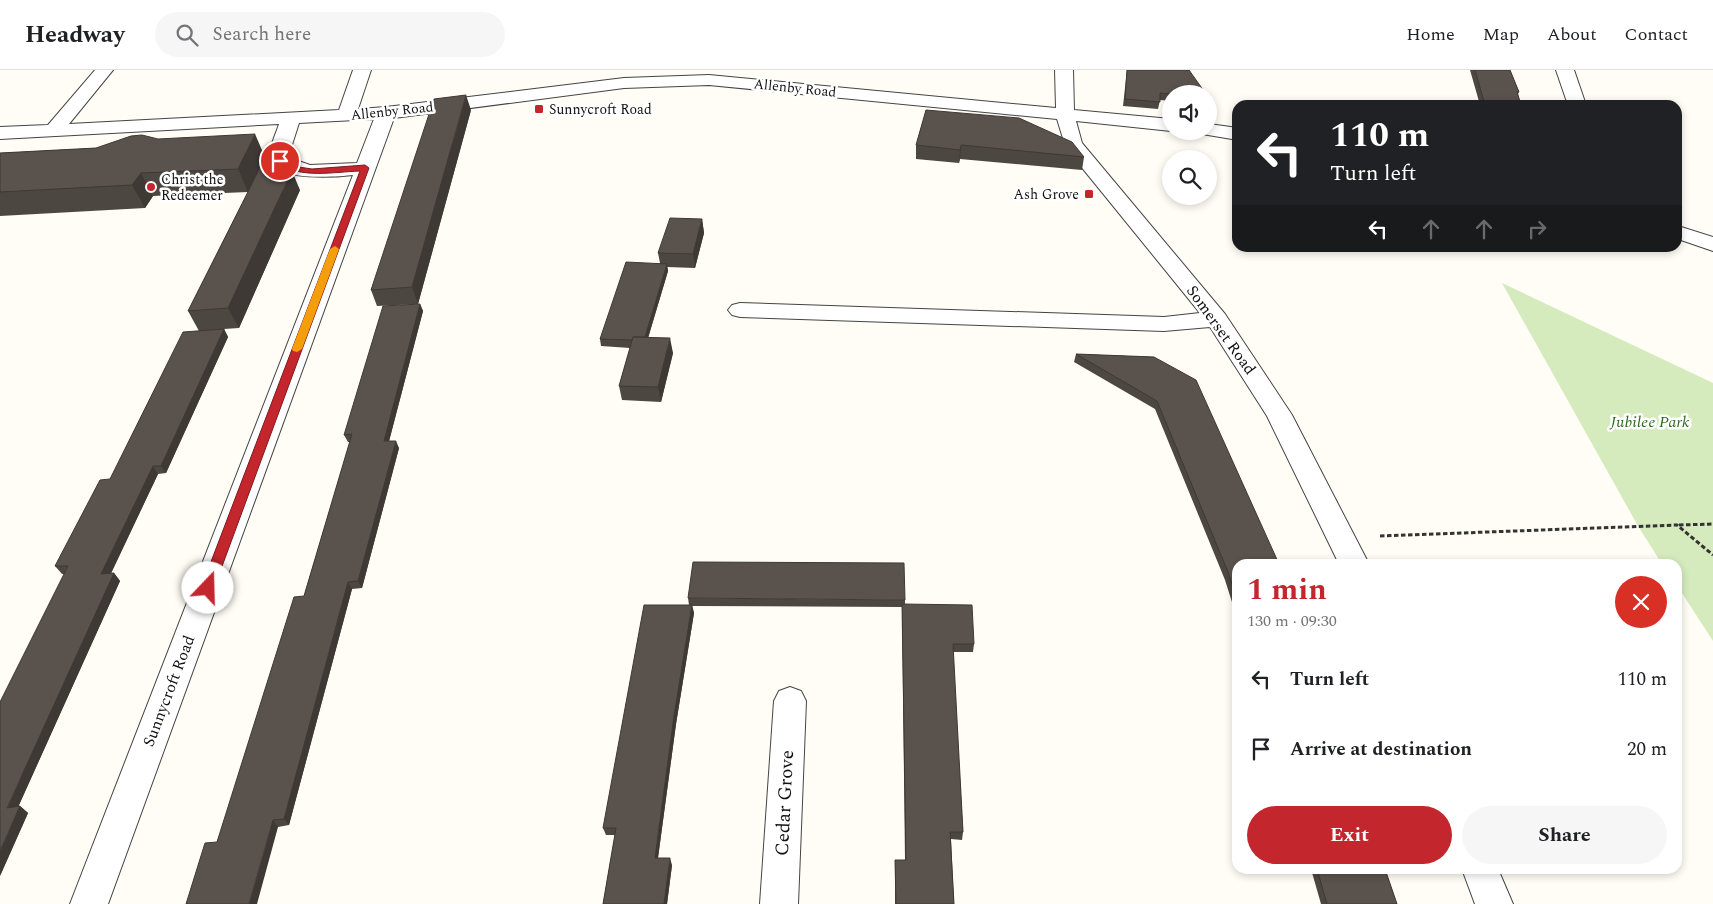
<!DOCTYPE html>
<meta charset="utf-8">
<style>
body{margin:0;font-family:Spectral,serif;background:#f6f6f6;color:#202124;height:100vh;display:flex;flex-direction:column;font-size:19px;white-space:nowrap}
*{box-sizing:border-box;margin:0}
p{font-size:16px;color:#757577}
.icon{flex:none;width:28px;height:28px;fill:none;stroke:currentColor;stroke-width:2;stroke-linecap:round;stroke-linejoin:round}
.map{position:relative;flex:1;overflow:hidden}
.details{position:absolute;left:1232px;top:489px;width:450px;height:315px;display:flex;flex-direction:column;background:#fff;border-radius:15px;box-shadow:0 2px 8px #0003}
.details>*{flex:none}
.banner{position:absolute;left:1232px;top:30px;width:450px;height:152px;border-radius:15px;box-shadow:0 2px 8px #0003;background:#202124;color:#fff;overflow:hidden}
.fabs{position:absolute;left:1162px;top:15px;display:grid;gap:10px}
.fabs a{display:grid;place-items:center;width:55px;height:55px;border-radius:50%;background:#fff;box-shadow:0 2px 8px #0003;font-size:25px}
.pin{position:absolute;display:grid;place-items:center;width:42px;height:42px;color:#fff;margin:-21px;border:2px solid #fff;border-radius:50%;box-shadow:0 1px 5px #0007}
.me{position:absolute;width:55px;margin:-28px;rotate:21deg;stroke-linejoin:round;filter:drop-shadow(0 0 4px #0008)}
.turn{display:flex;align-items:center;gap:18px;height:105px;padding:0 15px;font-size:22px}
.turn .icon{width:65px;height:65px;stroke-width:2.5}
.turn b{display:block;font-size:35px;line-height:42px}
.lanes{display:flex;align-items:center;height:48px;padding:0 15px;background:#0003;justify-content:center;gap:25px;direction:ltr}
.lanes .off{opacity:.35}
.round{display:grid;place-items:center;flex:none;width:52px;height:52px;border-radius:26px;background:#f6f6f6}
.head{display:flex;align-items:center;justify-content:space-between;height:85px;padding:0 15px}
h1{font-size:30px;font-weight:700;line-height:38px;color:#c4262e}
.primary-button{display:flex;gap:10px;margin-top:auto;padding:10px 15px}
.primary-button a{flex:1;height:58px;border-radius:30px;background:#c4262e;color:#fff;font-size:20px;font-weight:700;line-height:58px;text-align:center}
.primary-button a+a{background:#f6f6f6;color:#202124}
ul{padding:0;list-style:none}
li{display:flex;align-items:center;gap:15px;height:70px;padding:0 15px}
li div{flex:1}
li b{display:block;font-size:19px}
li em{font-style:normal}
header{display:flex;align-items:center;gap:30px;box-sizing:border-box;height:70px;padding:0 25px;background:#fff;border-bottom:1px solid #e0e0e0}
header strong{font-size:24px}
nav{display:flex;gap:28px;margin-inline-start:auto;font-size:18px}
.search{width:350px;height:45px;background:#f6f6f6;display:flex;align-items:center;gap:12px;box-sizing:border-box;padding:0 18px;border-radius:28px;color:#757577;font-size:19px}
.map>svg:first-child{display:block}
</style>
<header>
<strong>Headway</strong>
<div class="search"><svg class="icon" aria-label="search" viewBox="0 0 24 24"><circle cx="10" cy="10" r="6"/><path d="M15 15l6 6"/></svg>Search here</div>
<nav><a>Home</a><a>Map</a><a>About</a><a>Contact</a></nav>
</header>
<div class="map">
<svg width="1713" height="834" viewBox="0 0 1713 834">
<rect width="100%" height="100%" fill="#fffdf5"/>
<polygon fill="#d5ebbd" points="1502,213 1713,313 1713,571 1678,517 1678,494 1662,494 1638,456"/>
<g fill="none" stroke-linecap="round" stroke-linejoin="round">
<g stroke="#444" stroke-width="2">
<g id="minor">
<path d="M95 0H113L69 54 339 40 353 0H371L358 39 386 37 624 8 709 5 1056 38 1055 0H1073L1074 40 1171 49V61L1076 51 1082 73 1225 244 1292 345 1369 494H1339L1267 346 1210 257 1164 261 740 247 732 245 728 240 732 235 740 233 1164 247 1200 243 1066 78 1057 49 709 15 624 18 394 48 108 834H70L353 105C336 107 278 111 271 92 267 81 276 64 279 54L0 69V57L48 55ZM374 49 357 93 310 95 290 88V81L299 53Z"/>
<polygon points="1556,0 1574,0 1586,35 1568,35"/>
<polygon points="1209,54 1238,58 1238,70 1202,64 1200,61 1209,61"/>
<polygon points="1678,156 1713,167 1713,181 1678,169"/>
<polygon points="790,617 801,621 806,631 798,834 760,834 774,631 779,621"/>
<polygon points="1462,799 1498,799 1513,834 1475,834"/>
</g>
</g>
<g stroke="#333" stroke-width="3" stroke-dasharray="4.5 2.5" stroke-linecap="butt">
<polyline points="1679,455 1713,454"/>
<polyline points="1380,466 1677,455 1713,485"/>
</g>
<use href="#minor" fill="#fff" fill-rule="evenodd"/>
</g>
<g fill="#4d4742">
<polygon points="1127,0 1189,0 1171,24 1171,31 1160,30 1158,39 1123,36"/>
<polygon points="1470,0 1510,0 1519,22 1518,24 1521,35 1480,35"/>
<polygon points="471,40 418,234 377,236 371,220"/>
<polygon points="926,40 1084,87 1082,100 960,89 959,93 916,89 916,75"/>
<polygon points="158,69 265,87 250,119 300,120 239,258 224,259 228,267 166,403 158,404 111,503 114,503 120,511 18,737 20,736 28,743 0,806 64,504 62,504 55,496 110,409 199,261 188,241 248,122 153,126 145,138 0,146 0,83 96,78"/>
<polygon points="702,149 704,163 695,198 667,197 668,201 648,268 673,283 661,332 622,330 619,316 630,278 601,276 600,269 660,193 658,183"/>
<polygon points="420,234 423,241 389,371 399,378 362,518 352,519 289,755 278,757 217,772 304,526 350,372 348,372 344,365"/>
<polygon points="1076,284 1154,287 1238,494 1238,551 1225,510 1155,339 1074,292"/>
<polygon points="688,528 905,530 905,534 974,574 973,582 953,582 963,762 962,770 951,769 954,834 895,834 895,790 905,790 902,537 692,536 694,543 676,654 658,788 672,795 667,834 603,834 615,765 606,765 603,758 689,535"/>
<polygon points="1311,799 1385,799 1397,834 1321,834"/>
</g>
<g fill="#3f3936">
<polygon points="466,25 471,40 418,234 412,217"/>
<polygon points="255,64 265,87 248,122 238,99"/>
<polygon points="961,75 960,89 959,93 960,80"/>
<polygon points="292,101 300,120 239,258 228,238"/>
<polygon points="141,103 153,126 145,138 132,115"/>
<polygon points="702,149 704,163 695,198 693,184"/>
<polygon points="667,194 668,201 645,278 644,271"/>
<polygon points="420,234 423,241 387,379 384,371"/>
<polygon points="224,259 228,267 166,403 161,396"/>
<polygon points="670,268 673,283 661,332 658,317"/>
<polygon points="396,371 399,378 362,518 358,511"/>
<polygon points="153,396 158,404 107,512 101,504"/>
<polygon points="114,503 120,511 15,744 7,738"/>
<polygon points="348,512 352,519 289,755 284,749"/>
<polygon points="692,535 694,543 676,654 657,795 655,788 674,646"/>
<polygon points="20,736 28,743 0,806 0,781"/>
<polygon points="273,750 278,757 257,834 249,834"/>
<polygon points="670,788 672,795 667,834 664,834"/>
</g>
<g fill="#5a524d" stroke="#3f3936">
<polygon points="1127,0 1189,0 1206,24 1171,24 1160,23 1160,32 1125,29"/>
<polygon points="1475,0 1510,0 1519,22 1517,22 1521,35 1485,35"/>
<polygon points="466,25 412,217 371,220 434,29"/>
<polygon points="926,40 1019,48 1072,72 1084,87 961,75 960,80 916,75"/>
<polygon points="255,64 238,99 141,103 132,115 0,122 0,83 96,78 131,66 142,65 158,69"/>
<polygon points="265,88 292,101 228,238 188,241"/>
<polygon points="670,148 702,149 693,184 658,183"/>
<polygon points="626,192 667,194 645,267 633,267 632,270 600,269"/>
<polygon points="420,234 384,371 396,371 358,511 348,512 284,749 273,750 249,834 186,834 205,773 217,772 294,527 304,526 352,364 344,365 383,236"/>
<polygon points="224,259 161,396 153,396 101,504 114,503 7,738 20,736 0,781 0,632 68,496 55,496 100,410 110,409 183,262"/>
<polygon points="633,267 670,268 658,317 619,316"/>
<polygon points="1076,284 1154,287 1196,310 1279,494 1238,494 1238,533 1228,502 1157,331"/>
<polygon points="693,492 904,493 905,530 688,528"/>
<polygon points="902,534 972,535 974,574 953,574 963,762 950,762 954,834 896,834 895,790 906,790"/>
<polygon points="644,535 692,535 674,646 655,788 670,788 664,834 603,834 616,758 603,758"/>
<polygon points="1317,799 1385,799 1397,834 1327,834"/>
</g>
<path fill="#c4262e" stroke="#7f191e" d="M280 89 292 96 312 99 365 95 369 98 214 518 212 521H203L201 518 360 101C333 102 301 109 277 93V90Z"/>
<polygon fill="#f59e0b" points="335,176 339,179 302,279 297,282 293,281 292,279 330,179"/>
<g fill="#c4262e" stroke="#fff" stroke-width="2">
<rect x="534" y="34" width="10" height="10" rx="2.5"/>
<circle cx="151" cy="117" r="5"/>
<rect x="1084" y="119" width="10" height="10" rx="2.5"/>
</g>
<g text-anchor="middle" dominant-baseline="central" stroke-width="5" stroke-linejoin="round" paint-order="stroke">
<g font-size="14" fill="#111" stroke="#fff">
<text transform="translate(795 18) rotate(6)">Allenby Road</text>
<text transform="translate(392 41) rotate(-6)">Allenby Road</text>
</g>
<g font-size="14" fill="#111" stroke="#fff" text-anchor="start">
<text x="549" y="39">Sunnycroft Road</text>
<text x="161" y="109">Christ the<tspan x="161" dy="16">Redeemer</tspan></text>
<text x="1079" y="124" text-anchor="end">Ash Grove</text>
</g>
<g font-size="16" fill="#111" stroke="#fff">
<text transform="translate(1221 260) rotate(54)">Somerset Road</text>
<text transform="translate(169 621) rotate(-69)">Sunnycroft Road</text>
</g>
<g font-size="16" font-style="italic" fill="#2f6b1f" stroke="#fff">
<text x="1650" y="352">Jubilee Park</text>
</g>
<g font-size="19" fill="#111" stroke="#fff">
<text transform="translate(785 733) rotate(-87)">Cedar Grove</text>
</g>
</g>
</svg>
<div class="fabs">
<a><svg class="icon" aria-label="sound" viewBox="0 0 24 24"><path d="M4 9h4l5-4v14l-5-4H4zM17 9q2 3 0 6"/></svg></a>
<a><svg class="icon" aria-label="search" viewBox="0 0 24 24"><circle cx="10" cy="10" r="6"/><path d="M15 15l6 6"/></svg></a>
</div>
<div class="pin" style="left:280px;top:91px;background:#d93025"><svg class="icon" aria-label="arrive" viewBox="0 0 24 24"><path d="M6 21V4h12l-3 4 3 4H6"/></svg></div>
<svg class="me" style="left:208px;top:518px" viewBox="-20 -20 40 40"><circle r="19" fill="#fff"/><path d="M0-13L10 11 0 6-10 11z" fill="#c4262e"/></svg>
<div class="banner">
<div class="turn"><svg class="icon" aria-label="left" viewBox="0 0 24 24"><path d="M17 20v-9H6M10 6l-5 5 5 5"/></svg><div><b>110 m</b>Turn left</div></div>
<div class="lanes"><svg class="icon" aria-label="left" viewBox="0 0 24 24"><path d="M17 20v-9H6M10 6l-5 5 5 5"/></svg><svg class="icon off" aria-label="ahead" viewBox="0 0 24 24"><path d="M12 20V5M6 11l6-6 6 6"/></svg><svg class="icon off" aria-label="ahead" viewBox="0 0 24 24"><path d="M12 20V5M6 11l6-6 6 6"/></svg><svg class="icon off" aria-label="right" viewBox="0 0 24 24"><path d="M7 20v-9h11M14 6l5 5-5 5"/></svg></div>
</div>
<section class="details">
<div class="head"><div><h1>1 min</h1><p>130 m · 09:30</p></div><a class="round" style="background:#d93025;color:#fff"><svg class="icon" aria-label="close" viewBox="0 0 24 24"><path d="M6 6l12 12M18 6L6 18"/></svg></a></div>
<ul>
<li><svg class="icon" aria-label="left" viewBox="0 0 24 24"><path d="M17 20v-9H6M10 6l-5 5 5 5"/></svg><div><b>Turn left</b></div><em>110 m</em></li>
<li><svg class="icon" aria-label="arrive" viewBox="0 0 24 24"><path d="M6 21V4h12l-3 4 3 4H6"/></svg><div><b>Arrive at destination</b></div><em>20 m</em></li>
</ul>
<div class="primary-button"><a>Exit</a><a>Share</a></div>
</section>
</div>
